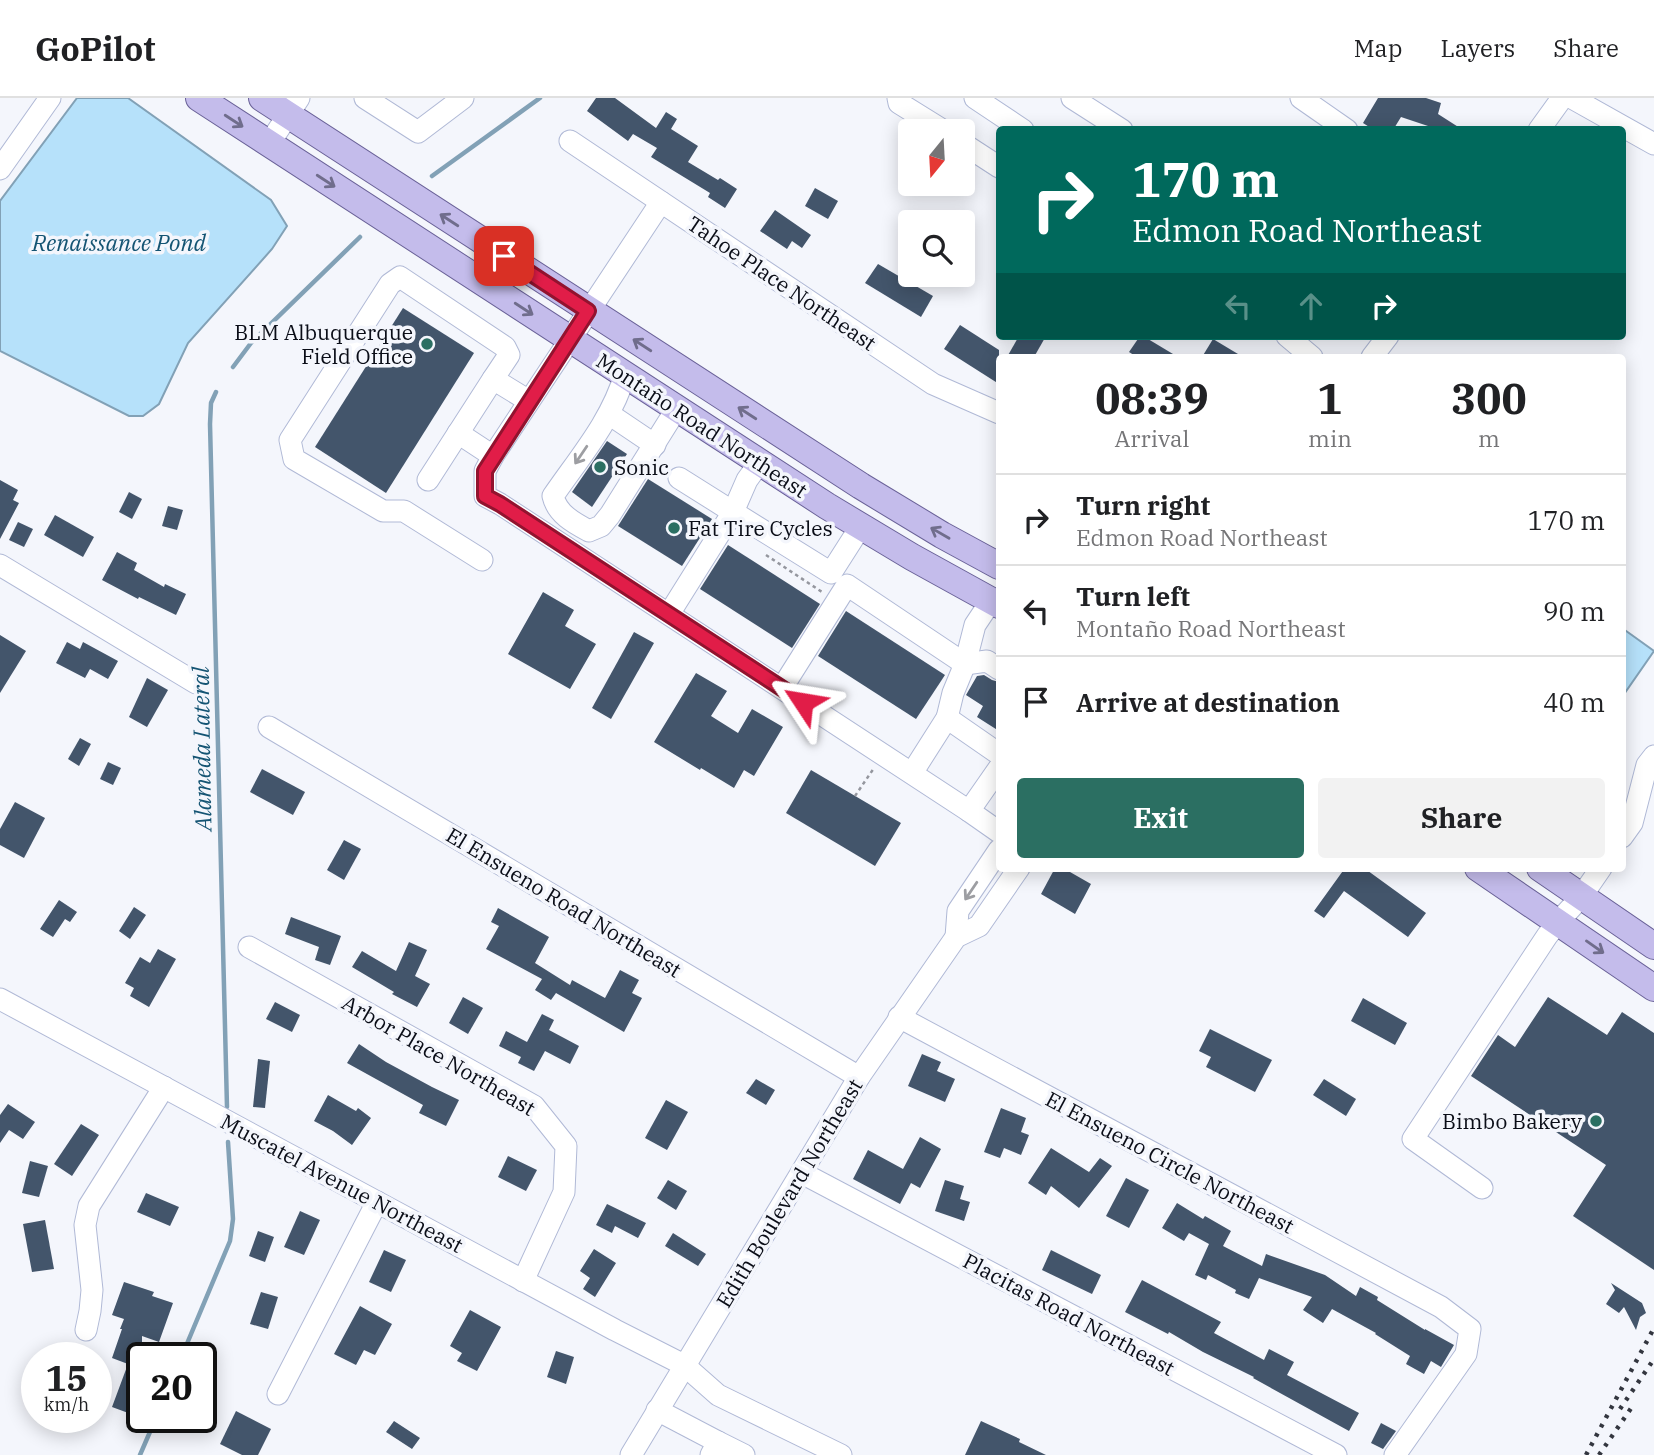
<!DOCTYPE html>
<meta charset="utf-8">
<style>
body{margin:0;font-family:"IBM Plex Serif",serif;background:#f2f2f2;color:#202124;height:100vh;display:flex;flex-direction:column;font-size:26px;white-space:nowrap}
*{box-sizing:border-box;margin:0}
p{font-size:23px;color:#757577}
.icon{flex:none;width:38px;height:38px;fill:none;stroke:currentColor;stroke-width:2;stroke-linecap:round;stroke-linejoin:round}
.map{position:relative;flex:1;overflow:hidden}
.drawer{position:absolute;left:996px;top:256px;width:630px;height:518px;display:flex;flex-direction:column;background:#fff;border-radius:7px;box-shadow:0 4px 18px #0003}
.drawer>*{flex:none}
.banner{position:absolute;left:996px;top:28px;width:630px;height:214px;border-radius:7px;box-shadow:0 4px 18px #0003;background:#00695c;color:#fff;overflow:hidden}
.needle{width:46px;rotate:198deg}
.buttons{position:absolute;left:898px;top:21px;display:grid;gap:14px}
.buttons a{display:grid;place-items:center;width:77px;height:77px;border-radius:7px;background:#fff;box-shadow:0 4px 18px #0003;font-size:35px}
.speed{position:absolute;left:21px;top:1244px;display:flex;gap:14px;font-size:35px;font-weight:700;text-align:center}
.speed>*{display:grid;place-content:center;width:91px;height:91px;border-radius:50%;background:#fff;box-shadow:0 4px 18px #0003;line-height:1}
.speed small{font-size:18px;font-weight:400}
.speed .limit{border:4px solid #111;border-radius:10px;background:#fff;color:#111}
.pin{position:absolute;display:grid;place-items:center;width:60px;height:60px;color:#fff;margin:-30px;border-radius:14px;box-shadow:0 4px 10px #0006}
.me{position:absolute;width:77px;margin:-38px;rotate:303deg;stroke-linejoin:round;filter:drop-shadow(0 0 5px #0008)}
.turn{display:flex;align-items:center;gap:24px;height:147px;padding:0 21px;font-size:32px}
.turn .icon{width:91px;height:91px;stroke-width:2.5}
.turn b{display:block;font-size:49px;line-height:60px}
.lanes{display:flex;align-items:center;height:66px;padding:0 21px;background:#0003;justify-content:center;gap:35px;direction:ltr}
.lanes .off{opacity:.35}
.eta{display:flex;justify-content:space-evenly;align-items:center;height:119px;text-align:center}
.eta b{font-size:42px;font-weight:800;line-height:49px}
.button{display:flex;gap:14px;margin-top:auto;padding:14px 21px}
.button a{flex:1;height:80px;border-radius:7px;background:#2b6f62;color:#fff;font-size:28px;font-weight:800;line-height:80px;text-align:center}
.button a+a{background:#f2f2f2;color:#202124}
ul{padding:0;list-style:none}
li{display:flex;align-items:center;gap:21px;height:91px;padding:0 21px;border-top:2px solid #e0e0e0}
li div{flex:1}
li b{display:block;font-size:26px}
li em{font-style:normal}
header{display:flex;align-items:center;gap:42px;box-sizing:border-box;height:98px;padding:0 35px;background:#fff;border-bottom:2px solid #e0e0e0}
header strong{font-size:33px}
nav{display:flex;gap:38px;margin-inline-start:auto;font-size:24px}
.map>svg:first-child{display:block}
</style>
<header>
<strong>GoPilot</strong>
<nav><a>Map</a><a>Layers</a><a>Share</a></nav>
</header>
<div class="map">
<svg width="1654" height="1357" viewBox="0 0 1654 1357">
<rect width="100%" height="100%" fill="#f4f6fc"/>
<g fill="#b6e1fa" stroke="#82a1b6" stroke-width="2">
<polygon points="77,0 128,0 271,102 287,128 272,151 188,245 159,306 143,318 129,318 0,253 0,103"/>
<polygon points="1622,530 1654,553 1622,599"/>
</g>
<g fill="none" stroke-linecap="round" stroke-linejoin="round">
<g stroke="#82a1b6" stroke-width="4.5">
<polyline points="432,78 540,0"/>
<polyline points="233,269 251,245 360,139"/>
<polyline points="216,294 211,305 210,326 227,1009"/>
<polyline points="181,1260 230,1143 233,1121 228,1044"/>
<polyline points="140,1357 156,1320"/>
</g>
</g>
<g fill="#43556b">
<polygon points="596,0 615,0 656,30 666,14 677,21 671,31 698,48 688,64 718,82 720,80 737,91 725,110 708,99 710,95 651,59 657,50 633,36 628,43 587,13"/>
<polygon points="1378,0 1426,0 1441,5 1438,16 1463,32 1440,32 1401,19 1393,32 1374,32 1363,25"/>
<polygon points="815,90 838,103 828,121 805,108"/>
<polygon points="775,112 811,137 802,150 792,143 787,151 760,133"/>
<polygon points="878,166 933,198 921,219 865,185"/>
<polygon points="403,210 474,255 386,395 315,349"/>
<polygon points="960,227 999,252 999,286 944,251"/>
<polygon points="1019,238 1046,238 1034,259 1007,259"/>
<polygon points="1140,238 1143,238 1178,259 1137,259 1129,254"/>
<polygon points="1213,241 1243,259 1202,259"/>
<polygon points="607,343 627,356 592,409 572,394"/>
<polygon points="648,381 712,421 682,468 618,428"/>
<polygon points="0,382 18,392 13,402 19,405 0,441"/>
<polygon points="129,394 142,401 132,421 119,414"/>
<polygon points="168,408 183,412 177,432 162,428"/>
<polygon points="55,417 94,439 83,459 44,437"/>
<polygon points="18,424 33,431 24,449 9,442"/>
<polygon points="728,447 820,506 792,550 700,491"/>
<polygon points="117,454 137,465 134,472 164,489 165,486 186,496 176,517 139,499 138,501 102,482"/>
<polygon points="543,494 574,512 565,528 596,546 570,591 508,556"/>
<polygon points="846,513 945,577 916,621 818,558"/>
<polygon points="634,534 654,545 611,621 592,610"/>
<polygon points="0,537 26,553 0,595"/>
<polygon points="67,544 80,551 83,544 118,563 108,581 90,571 85,580 56,565"/>
<polygon points="696,575 727,593 711,618 738,635 752,611 783,629 754,678 744,672 734,690 701,670 700,672 654,644"/>
<polygon points="984,577 992,582 999,584 999,633 977,619 983,608 966,597 977,578"/>
<polygon points="147,580 168,592 147,629 129,619"/>
<polygon points="80,640 91,646 79,668 68,661"/>
<polygon points="108,664 121,670 113,687 100,681"/>
<polygon points="262,671 305,694 293,717 250,694"/>
<polygon points="811,672 901,725 875,768 786,715"/>
<polygon points="15,704 45,720 24,760 0,747 0,731"/>
<polygon points="344,742 361,751 344,782 327,772"/>
<polygon points="1055,770 1063,770 1091,786 1075,816 1041,796"/>
<polygon points="1345,770 1364,770 1426,815 1408,839 1344,793 1324,820 1314,813"/>
<polygon points="59,802 77,814 70,824 65,821 53,839 40,831"/>
<polygon points="134,809 146,817 130,841 119,833"/>
<polygon points="498,810 549,839 535,865 570,887 572,882 605,900 620,872 639,882 632,895 642,900 624,934 556,895 551,902 535,892 542,881 486,851 499,828 491,824"/>
<polygon points="291,819 341,838 330,867 315,862 319,849 285,836"/>
<polygon points="409,844 427,852 415,878 430,886 417,909 392,896 394,894 352,869 362,853 396,873"/>
<polygon points="158,851 176,861 149,909 130,898 134,890 125,885 140,859 150,865"/>
<polygon points="463,899 483,910 468,936 449,925"/>
<polygon points="1548,899 1607,937 1622,914 1654,935 1654,1172 1573,1118 1606,1067 1471,978 1498,937 1515,949"/>
<polygon points="1363,900 1407,925 1395,947 1351,923"/>
<polygon points="275,904 300,917 292,934 266,921"/>
<polygon points="542,916 554,922 549,932 579,948 570,966 545,953 534,973 518,965 521,959 499,948 506,933 527,944"/>
<polygon points="1210,931 1272,962 1255,994 1206,969 1211,959 1199,953"/>
<polygon points="359,946 386,964 432,989 459,1002 446,1028 419,1015 423,1007 347,965"/>
<polygon points="922,956 941,964 937,973 955,981 945,1004 908,988"/>
<polygon points="258,961 270,963 265,1010 253,1009"/>
<polygon points="756,981 775,992 766,1007 746,995"/>
<polygon points="1324,981 1356,1001 1346,1018 1313,997"/>
<polygon points="328,997 356,1013 358,1010 371,1020 352,1047 333,1033 314,1023"/>
<polygon points="666,1002 688,1014 667,1052 645,1040"/>
<polygon points="8,1006 35,1024 23,1041 9,1032 0,1045 0,1017"/>
<polygon points="1001,1010 1026,1020 1021,1034 1029,1037 1021,1057 1004,1050 1000,1060 984,1054"/>
<polygon points="81,1026 99,1037 72,1078 54,1066"/>
<polygon points="920,1039 941,1051 920,1090 911,1085 900,1106 853,1081 868,1052 903,1071"/>
<polygon points="1051,1050 1089,1074 1100,1060 1112,1068 1079,1110 1051,1088 1046,1097 1028,1085"/>
<polygon points="508,1058 537,1072 526,1093 498,1079"/>
<polygon points="30,1063 48,1068 39,1099 22,1095"/>
<polygon points="1126,1080 1149,1092 1129,1130 1106,1118"/>
<polygon points="668,1082 687,1093 676,1112 657,1100"/>
<polygon points="945,1082 964,1088 960,1101 970,1104 964,1123 935,1113"/>
<polygon points="146,1095 179,1109 170,1128 137,1114"/>
<polygon points="1177,1105 1203,1121 1205,1118 1231,1133 1223,1148 1262,1168 1266,1156 1325,1177 1356,1198 1360,1189 1378,1199 1377,1202 1425,1232 1425,1231 1454,1247 1441,1269 1431,1263 1424,1276 1406,1266 1410,1258 1375,1236 1376,1235 1332,1211 1323,1225 1303,1212 1312,1199 1259,1180 1249,1201 1235,1195 1236,1192 1208,1177 1206,1182 1195,1177 1209,1146 1189,1135 1184,1143 1162,1130"/>
<polygon points="607,1106 646,1125 638,1140 615,1128 612,1135 596,1127"/>
<polygon points="300,1113 320,1122 304,1157 284,1149"/>
<polygon points="45,1122 54,1171 32,1174 23,1126"/>
<polygon points="258,1133 274,1139 265,1164 249,1158"/>
<polygon points="673,1135 706,1156 698,1168 665,1148"/>
<polygon points="594,1151 616,1165 595,1199 583,1191 590,1180 580,1173"/>
<polygon points="384,1152 406,1162 391,1194 369,1184"/>
<polygon points="1051,1152 1101,1177 1092,1196 1042,1172"/>
<polygon points="1142,1182 1221,1224 1214,1235 1264,1262 1269,1251 1294,1264 1287,1277 1359,1315 1349,1333 1253,1280 1254,1279 1203,1254 1169,1234 1168,1236 1125,1214"/>
<polygon points="124,1184 154,1194 152,1198 173,1205 159,1244 142,1238 142,1288 131,1316 112,1309 128,1266 112,1260 122,1231 120,1231 124,1221 112,1217"/>
<polygon points="1611,1185 1642,1205 1646,1215 1640,1219 1636,1232 1624,1209 1619,1215 1606,1206 1615,1192"/>
<polygon points="261,1194 278,1199 268,1231 250,1226"/>
<polygon points="360,1208 392,1226 375,1257 364,1252 356,1267 334,1256"/>
<polygon points="470,1212 501,1229 477,1273 457,1263 462,1255 450,1248"/>
<polygon points="556,1253 574,1259 566,1286 547,1279"/>
<polygon points="236,1313 271,1331 258,1357 242,1357 220,1346"/>
<polygon points="394,1323 420,1340 412,1351 386,1334"/>
<polygon points="981,1323 1020,1341 1019,1344 1046,1357 965,1357"/>
<polygon points="1381,1325 1396,1333 1383,1351 1371,1345"/>
</g>
<g fill="none" stroke-linecap="round" stroke-linejoin="round">
<g stroke="#b0b9d6" stroke-width="23">
<g id="minor">
<polyline points="365,0 418,34 463,0"/>
<polyline points="898,0 899,5 944,33"/>
<polyline points="975,0 1023,32"/>
<polyline points="1072,0 1122,32"/>
<polyline points="1301,0 1347,32"/>
<polyline points="1572,0 1654,46"/>
<polyline points="1539,32 1562,0"/>
<polyline points="570,43 933,286 999,315"/>
<polyline points="962,45 999,69"/>
<polyline points="269,46 299,0"/>
<polyline points="0,71 50,0"/>
<polyline points="661,104 493,358 485,373 485,398 500,406 969,713"/>
<polyline points="1287,238 1312,259"/>
<polyline points="1372,259 1388,238"/>
<path d="M625 276C612 322 579 360 553 398 557 416 574 425 589 433L601 428 610 417 677 310"/>
<polyline points="609,316 655,347"/>
<polyline points="458,335 493,358"/>
<polyline points="760,364 747,382 733,414 831,475 861,428"/>
<polyline points="428,382 493,281 529,303"/>
<polyline points="482,462 404,413 383,413 294,361 290,342 390,186 400,179 505,249 509,257 493,281"/>
<polyline points="0,467 196,585"/>
<polyline points="991,503 975,527 965,566 953,595 947,620 999,656"/>
<polyline points="669,516 733,414 679,380"/>
<polyline points="782,590 847,487 965,566 987,563 999,571"/>
<polyline points="269,629 859,979"/>
<polyline points="999,670 969,713 999,734"/>
<polyline points="912,675 947,620"/>
<polyline points="1622,739 1632,725 1647,667 1654,658"/>
<polyline points="956,839 958,813 999,752"/>
<polyline points="249,849 534,1008 566,1048 564,1094 523,1183"/>
<polyline points="0,901 615,1232 684,1267 718,1297 841,1357"/>
<polyline points="899,919 1441,1209 1470,1231 1466,1256 1395,1357"/>
<polyline points="802,1075 1336,1357"/>
<polyline points="1482,1090 1413,1041 1547,838 1558,824 1581,799 1601,770"/>
<polyline points="86,1232 90,1213 92,1192 85,1127 89,1108 164,989"/>
<polyline points="278,1296 377,1104"/>
<polyline points="657,1312 718,1344 711,1357"/>
<polyline points="718,1344 744,1357"/>
<polyline points="631,1357 859,979 956,839 979,828 1019,770"/>
</g>
</g>
<g stroke="#6a6298" stroke-width="28">
<g id="major">
<polyline points="199,0 827,408 912,459 999,507"/>
<polyline points="262,0 861,388 942,437 999,468"/>
<polyline points="1478,770 1654,890"/>
<polyline points="1540,770 1654,848"/>
</g>
</g>
<g stroke="#94969e" stroke-width="2.5" stroke-dasharray="3.5 3.5" stroke-linecap="butt">
<polyline points="766,457 822,494"/>
<polyline points="855,698 874,670"/>
</g>
<use href="#minor" stroke="#fff" stroke-width="21"/>
<use href="#major" stroke="#c4bceb" stroke-width="26"/>
<g stroke="#33363f" stroke-width="4.5" stroke-dasharray="3.5 7" stroke-linecap="butt">
<polyline points="1620,1311 1654,1261"/>
<polyline points="1586,1357 1654,1230"/>
<polyline points="1599,1357 1634,1306"/>
</g>
</g>
<defs><path id="oneway-shaft" d="M-6 0H5M1.5-3L5.5 0L1.5 3" fill="none" stroke-width="1.6" stroke-linecap="round" stroke-linejoin="round" transform="scale(1.75)"/></defs>
<g stroke="#706d8c">
<use href="#oneway-shaft" transform="translate(234 23) rotate(33)"/>
<use href="#oneway-shaft" transform="translate(326 83) rotate(33)"/>
<use href="#oneway-shaft" transform="translate(449 122) rotate(-147)"/>
<use href="#oneway-shaft" transform="translate(524 211) rotate(33)"/>
<use href="#oneway-shaft" transform="translate(642 247) rotate(-147)"/>
<use href="#oneway-shaft" transform="translate(747 315) rotate(-147)"/>
<use href="#oneway-shaft" transform="translate(940 435) rotate(-150)"/>
<use href="#oneway-shaft" transform="translate(1595 849) rotate(35)"/>
</g>
<g stroke="#9d9ea2">
<use href="#oneway-shaft" transform="translate(581 357) rotate(124)"/>
<use href="#oneway-shaft" transform="translate(971 793) rotate(124)"/>
</g>
<g fill="none" stroke-linecap="round" stroke-linejoin="round">
<g stroke="#92132f" stroke-width="18">
<polyline id="route" points="504,158 588,213 485,373 485,398 500,406 803,604"/>
</g>
<use href="#route" stroke="#e11d48" stroke-width="12"/>
</g>
<g fill="#2b6f62" stroke="#f4f6fc" stroke-width="2.5">
<circle cx="427" cy="246" r="7"/>
<circle cx="600" cy="369" r="7"/>
<circle cx="674" cy="430" r="7"/>
<circle cx="1596" cy="1023" r="7"/>
</g>
<g text-anchor="middle" dominant-baseline="central" stroke-width="7" stroke-linejoin="round" paint-order="stroke">
<g font-size="21" fill="#0a0d17" stroke="#f4f6fc">
<text transform="translate(782 185) rotate(34)">Tahoe Place Northeast</text>
<text transform="translate(702 327) rotate(33)">Montaño Road Northeast</text>
<text transform="translate(564 804) rotate(31)">El Ensueno Road Northeast</text>
<text transform="translate(439 957) rotate(30)">Arbor Place Northeast</text>
<text transform="translate(1170 1064) rotate(28)">El Ensueno Circle Northeast</text>
<text transform="translate(342 1085) rotate(28)">Muscatel Avenue Northeast</text>
<text transform="translate(789 1095) rotate(-59)">Edith Boulevard Northeast</text>
<text transform="translate(1069 1216) rotate(28)">Placitas Road Northeast</text>
</g>
<g font-size="21" fill="#0a0d17" stroke="#f4f6fc" text-anchor="end">
<text x="413" y="234">BLM Albuquerque<tspan x="413" dy="24">Field Office</tspan></text>
<text x="614" y="369" text-anchor="start">Sonic</text>
<text x="688" y="430" text-anchor="start">Fat Tire Cycles</text>
<text x="1582" y="1023">Bimbo Bakery</text>
</g>
<g font-size="23" font-style="italic" fill="#145473" stroke="#f4f6fc">
<text x="119" y="144">Renaissance Pond</text>
<text transform="translate(201 651) rotate(-91)">Alameda Lateral</text>
</g>
</g>
</svg>
<div class="buttons">
<a><svg class="needle" viewBox="-14 -14 28 28"><path d="M0-13l5 13h-10z" fill="#e53935"/><path d="M0 13l5-13h-10z" fill="#757577"/></svg></a>
<a><svg class="icon" aria-label="search" viewBox="0 0 24 24"><circle cx="10" cy="10" r="6"/><path d="M15 15l6 6"/></svg></a>
</div>
<div class="speed"><div>15<small>km/h</small></div><div class="limit">20</div></div>
<div class="pin" style="left:504px;top:158px;background:#d93025"><svg class="icon" aria-label="arrive" viewBox="0 0 24 24"><path d="M6 21V4h12l-3 4 3 4H6"/></svg></div>
<svg class="me" style="left:803px;top:604px" viewBox="-20 -20 40 40"><path d="M0-17L14 15 0 8-14 15z" fill="#e11d48" stroke="#fff" stroke-width="4"/></svg>
<div class="banner">
<div class="turn"><svg class="icon" aria-label="right" viewBox="0 0 24 24"><path d="M7 20v-9h11M14 6l5 5-5 5"/></svg><div><b>170 m</b>Edmon Road Northeast</div></div>
<div class="lanes"><svg class="icon off" aria-label="left" viewBox="0 0 24 24"><path d="M17 20v-9H6M10 6l-5 5 5 5"/></svg><svg class="icon off" aria-label="ahead" viewBox="0 0 24 24"><path d="M12 20V5M6 11l6-6 6 6"/></svg><svg class="icon" aria-label="right" viewBox="0 0 24 24"><path d="M7 20v-9h11M14 6l5 5-5 5"/></svg></div>
</div>
<section class="drawer">
<div class="eta">
<div><b>08:39</b><p>Arrival</p></div>
<div><b>1</b><p>min</p></div>
<div><b>300</b><p>m</p></div>
</div>
<ul>
<li><svg class="icon" aria-label="right" viewBox="0 0 24 24"><path d="M7 20v-9h11M14 6l5 5-5 5"/></svg><div><b>Turn right</b><p>Edmon Road Northeast</p></div><em>170 m</em></li>
<li><svg class="icon" aria-label="left" viewBox="0 0 24 24"><path d="M17 20v-9H6M10 6l-5 5 5 5"/></svg><div><b>Turn left</b><p>Montaño Road Northeast</p></div><em>90 m</em></li>
<li><svg class="icon" aria-label="arrive" viewBox="0 0 24 24"><path d="M6 21V4h12l-3 4 3 4H6"/></svg><div><b>Arrive at destination</b></div><em>40 m</em></li>
</ul>
<div class="button"><a>Exit</a><a>Share</a></div>
</section>
</div>
